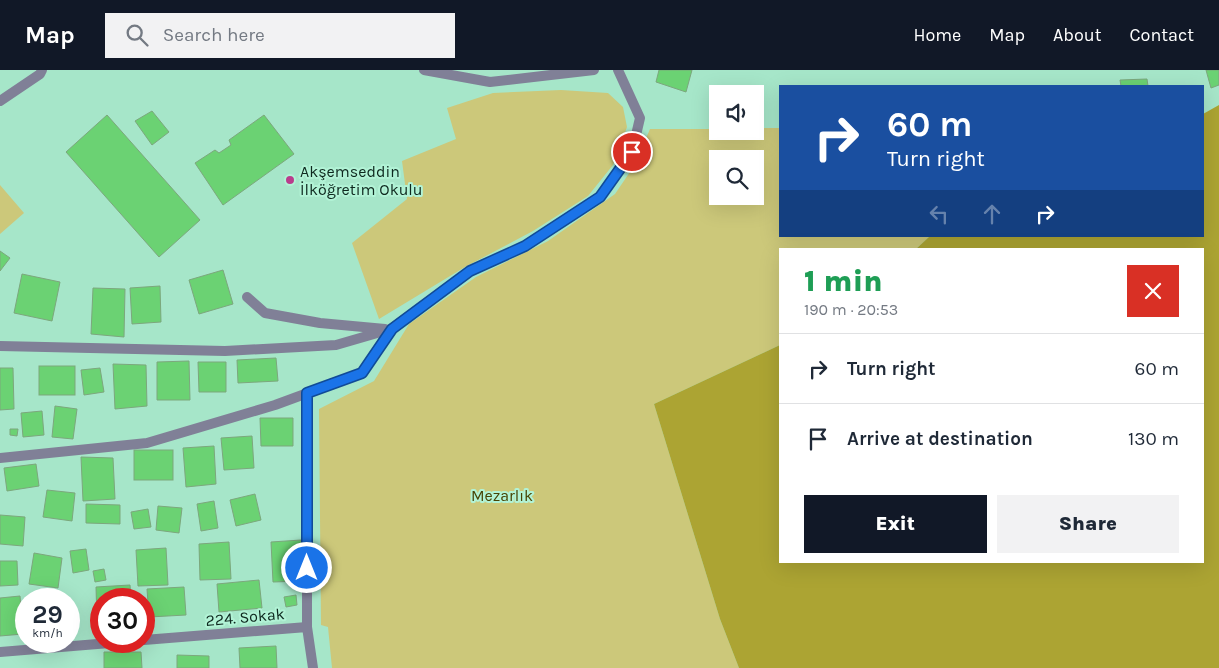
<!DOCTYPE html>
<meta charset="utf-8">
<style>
body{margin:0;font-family:Karla,sans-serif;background:#f2f2f3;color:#1f2937;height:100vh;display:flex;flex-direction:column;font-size:19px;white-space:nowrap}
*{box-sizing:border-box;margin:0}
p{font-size:16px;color:#747a83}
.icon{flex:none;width:28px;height:28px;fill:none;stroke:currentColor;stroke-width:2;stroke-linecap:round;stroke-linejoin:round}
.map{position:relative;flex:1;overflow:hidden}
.details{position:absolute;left:779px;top:178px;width:425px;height:315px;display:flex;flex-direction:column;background:#fff;border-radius:0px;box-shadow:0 5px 20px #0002}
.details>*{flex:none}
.top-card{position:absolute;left:779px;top:15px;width:425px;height:152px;border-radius:0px;box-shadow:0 5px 20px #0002;background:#1a4fa0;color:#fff;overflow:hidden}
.buttons{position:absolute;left:709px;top:15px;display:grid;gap:10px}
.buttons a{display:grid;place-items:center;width:55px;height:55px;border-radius:0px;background:#fff;box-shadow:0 5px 20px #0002;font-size:25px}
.speed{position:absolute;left:15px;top:518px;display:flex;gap:10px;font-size:25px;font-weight:700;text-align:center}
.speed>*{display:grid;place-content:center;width:65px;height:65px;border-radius:50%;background:#fff;box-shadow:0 5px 20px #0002;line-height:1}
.speed small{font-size:12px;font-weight:400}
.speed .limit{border:8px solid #d22;background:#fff;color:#111}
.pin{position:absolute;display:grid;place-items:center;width:42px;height:42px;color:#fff;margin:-21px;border:2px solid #fff;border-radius:50%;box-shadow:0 1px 5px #0007}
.me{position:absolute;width:55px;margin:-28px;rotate:0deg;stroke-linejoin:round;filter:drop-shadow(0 0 4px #0008)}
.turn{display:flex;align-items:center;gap:18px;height:105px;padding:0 25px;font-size:22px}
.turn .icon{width:65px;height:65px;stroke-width:2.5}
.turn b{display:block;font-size:35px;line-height:42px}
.lanes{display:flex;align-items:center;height:48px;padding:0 25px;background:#0003;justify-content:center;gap:25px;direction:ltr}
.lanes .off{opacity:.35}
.round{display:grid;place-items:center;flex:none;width:52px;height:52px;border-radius:0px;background:#f2f2f3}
.summary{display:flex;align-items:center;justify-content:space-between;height:85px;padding:0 25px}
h1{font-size:30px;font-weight:800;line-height:38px;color:#1e9e55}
.action{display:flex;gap:10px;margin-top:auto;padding:10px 25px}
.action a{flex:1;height:58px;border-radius:0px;background:#111827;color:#fff;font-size:20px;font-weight:800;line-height:58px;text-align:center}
.action a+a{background:#f2f2f3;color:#1f2937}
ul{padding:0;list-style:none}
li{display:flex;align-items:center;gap:15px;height:70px;padding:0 25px;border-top:1px solid #e0e1e3}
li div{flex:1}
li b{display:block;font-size:19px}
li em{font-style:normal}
header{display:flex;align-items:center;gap:30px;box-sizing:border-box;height:70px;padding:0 25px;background:#111827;color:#fff}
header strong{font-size:24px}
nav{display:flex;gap:28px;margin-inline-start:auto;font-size:18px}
.search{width:350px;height:45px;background:#f2f2f3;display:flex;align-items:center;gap:12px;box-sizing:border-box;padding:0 18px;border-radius:0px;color:#747a83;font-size:19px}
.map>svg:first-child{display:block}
</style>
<header>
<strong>Map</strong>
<div class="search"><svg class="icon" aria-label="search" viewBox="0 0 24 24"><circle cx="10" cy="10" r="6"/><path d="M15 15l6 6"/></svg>Search here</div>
<nav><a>Home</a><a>Map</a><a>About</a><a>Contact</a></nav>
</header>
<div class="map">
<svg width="1219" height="598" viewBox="0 0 1219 598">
<rect width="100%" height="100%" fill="#a6e6c9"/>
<g fill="#ccc87a" fill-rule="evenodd">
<polygon points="561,20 608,23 623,37 627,57 613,95 588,126 533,161 465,197 379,249 352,173 407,129 402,91 456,69 447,38 493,23"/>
<path d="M755 58H780V166H930L916 179H780V275L654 334 720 549 739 598H332L328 557 321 555 319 339 374 311 409 254 476 207 548 171 615 124 634 96 650 59H717L718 61H755ZM718 89H755V126H718Z"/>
<polygon points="0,115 24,143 0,164"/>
</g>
<polygon fill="#aca433" points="1219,35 1219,598 739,598 720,549 654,334 780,275 780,491 1202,491 1202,179 916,179 930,166 1202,166 1203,44"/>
<g fill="#6bd273" stroke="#7ca77d">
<polygon points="659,0 692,0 686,22 656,12"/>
<polygon points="1206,0 1219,0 1219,15 1211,18"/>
<polygon points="1147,9 1148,16 1121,16 1120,10"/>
<polygon points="152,41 169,62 152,75 135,51"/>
<polygon points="107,45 200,150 159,187 66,82"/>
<polygon points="264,45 294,84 223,135 195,93 215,80 219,83 231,75 229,70"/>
<polygon points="0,181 10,188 0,201"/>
<polygon points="223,200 233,234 199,244 189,210"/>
<polygon points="22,204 60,212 52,251 14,243"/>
<polygon points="160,216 161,252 132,254 130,218"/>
<polygon points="93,218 125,219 124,267 91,264"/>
<polygon points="276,288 278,311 238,313 237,290"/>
<polygon points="189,291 190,330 157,330 157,292"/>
<polygon points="198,292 226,292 226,322 199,322"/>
<polygon points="113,294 146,295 147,336 115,339"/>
<rect x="39" y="296" width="36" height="29"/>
<polygon points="0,298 13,298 14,339 0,340"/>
<polygon points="100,298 104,322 84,325 81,300"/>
<polygon points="55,336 77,339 73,369 52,367"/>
<polygon points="42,341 44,365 23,367 21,343"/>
<polygon points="260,348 293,348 293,376 261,376"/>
<polygon points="10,359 18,359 17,366 10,365"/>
<polygon points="252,366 254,398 224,400 221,368"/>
<polygon points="214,376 216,414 186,417 183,378"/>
<rect x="134" y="380" width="39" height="30"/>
<polygon points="81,387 113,388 115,429 83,431"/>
<polygon points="36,394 39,416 7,421 4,398"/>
<polygon points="47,420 75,423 72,451 43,447"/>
<polygon points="255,424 261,450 236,456 230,430"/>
<polygon points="214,431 218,458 201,461 197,434"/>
<polygon points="86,434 120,435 120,454 86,453"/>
<polygon points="158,436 182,438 179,463 156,460"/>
<polygon points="148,439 151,457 134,459 131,442"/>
<polygon points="0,445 25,447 23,476 0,474"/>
<polygon points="301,470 302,511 273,512 271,472"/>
<polygon points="229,472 231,509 200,510 199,474"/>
<polygon points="166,478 168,515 138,516 136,480"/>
<polygon points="86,479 89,500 73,503 70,481"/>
<polygon points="34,483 62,488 58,518 29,514"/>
<polygon points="0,491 17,491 18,515 0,516"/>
<polygon points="104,499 106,510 95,512 93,501"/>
<polygon points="259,510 262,538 219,542 217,514"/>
<polygon points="130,515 131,529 101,529 101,550 97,550 96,517"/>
<polygon points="184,517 186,545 149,547 147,519"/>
<polygon points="296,525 297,535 286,537 284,527"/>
<polygon points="20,526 23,564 0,566 0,528"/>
<polygon points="276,576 277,598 240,598 239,578"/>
<polygon points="104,582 141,582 142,598 104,598"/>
<polygon points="177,585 209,586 209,598 177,598"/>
</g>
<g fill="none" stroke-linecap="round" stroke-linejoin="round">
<g stroke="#808097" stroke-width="10">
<polyline points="424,0 490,12 594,0"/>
<polyline points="0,31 40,4 42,0"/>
<polyline points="247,227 265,243 320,253 385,259"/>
<polyline points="0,276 225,281 336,275 391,259"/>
<polyline points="0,388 147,373 275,335 362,303 391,259 470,201 525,176 600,127 632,82 640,48 618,0"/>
<polyline points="307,557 307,323"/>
<polyline points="144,570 307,557 313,598"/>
<polyline points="0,582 134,571"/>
</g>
</g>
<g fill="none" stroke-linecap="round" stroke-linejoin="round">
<g stroke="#114b97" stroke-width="12">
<polyline id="route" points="307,498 307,323 362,303 392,259 470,201 525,176 600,127 632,82"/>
</g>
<use href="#route" stroke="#1a73e8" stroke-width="9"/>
</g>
<circle fill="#b93c8c" stroke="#b2f3d6" stroke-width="2" cx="290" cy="110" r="5"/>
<g text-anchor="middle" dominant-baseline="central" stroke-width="4" stroke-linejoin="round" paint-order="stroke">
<g font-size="16" fill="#0e281e" stroke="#b2f3d6" text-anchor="start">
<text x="300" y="101">Akşemseddin<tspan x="300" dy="18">İlköğretim Okulu</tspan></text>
</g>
<g font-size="16" fill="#484304" stroke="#b2f3d6">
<text x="502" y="425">Mezarlık</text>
</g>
<g font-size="16" fill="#0e281e" stroke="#b2f3d6">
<text transform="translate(245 547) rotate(-5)">224. Sokak</text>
</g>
</g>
</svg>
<div class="buttons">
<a><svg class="icon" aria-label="sound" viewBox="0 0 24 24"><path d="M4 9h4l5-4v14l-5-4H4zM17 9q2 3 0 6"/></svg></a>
<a><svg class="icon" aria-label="search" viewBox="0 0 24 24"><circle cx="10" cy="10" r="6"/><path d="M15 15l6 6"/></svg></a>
</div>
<div class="speed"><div>29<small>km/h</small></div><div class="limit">30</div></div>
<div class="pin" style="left:632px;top:82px;background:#d93025"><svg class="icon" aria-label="arrive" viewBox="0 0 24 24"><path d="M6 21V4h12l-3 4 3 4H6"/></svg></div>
<svg class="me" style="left:307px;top:498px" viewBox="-20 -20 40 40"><circle r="17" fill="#1a73e8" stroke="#fff" stroke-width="3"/><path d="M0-11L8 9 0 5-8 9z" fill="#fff"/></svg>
<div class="top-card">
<div class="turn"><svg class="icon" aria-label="right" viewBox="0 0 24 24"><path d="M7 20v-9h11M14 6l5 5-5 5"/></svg><div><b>60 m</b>Turn right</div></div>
<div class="lanes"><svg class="icon off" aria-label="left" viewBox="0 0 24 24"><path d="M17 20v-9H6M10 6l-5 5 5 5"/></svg><svg class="icon off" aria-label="ahead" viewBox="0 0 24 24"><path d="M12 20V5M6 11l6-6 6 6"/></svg><svg class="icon" aria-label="right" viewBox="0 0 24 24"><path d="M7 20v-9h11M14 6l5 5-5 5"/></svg></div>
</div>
<section class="details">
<div class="summary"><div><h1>1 min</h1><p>190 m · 20:53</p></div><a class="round" style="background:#d93025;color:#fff"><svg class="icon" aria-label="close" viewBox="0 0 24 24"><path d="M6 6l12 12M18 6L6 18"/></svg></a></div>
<ul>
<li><svg class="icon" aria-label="right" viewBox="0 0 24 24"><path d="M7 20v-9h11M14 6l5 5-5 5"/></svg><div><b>Turn right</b></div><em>60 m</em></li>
<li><svg class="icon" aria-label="arrive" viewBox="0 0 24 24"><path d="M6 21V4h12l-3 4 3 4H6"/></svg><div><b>Arrive at destination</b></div><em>130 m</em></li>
</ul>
<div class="action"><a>Exit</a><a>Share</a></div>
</section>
</div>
